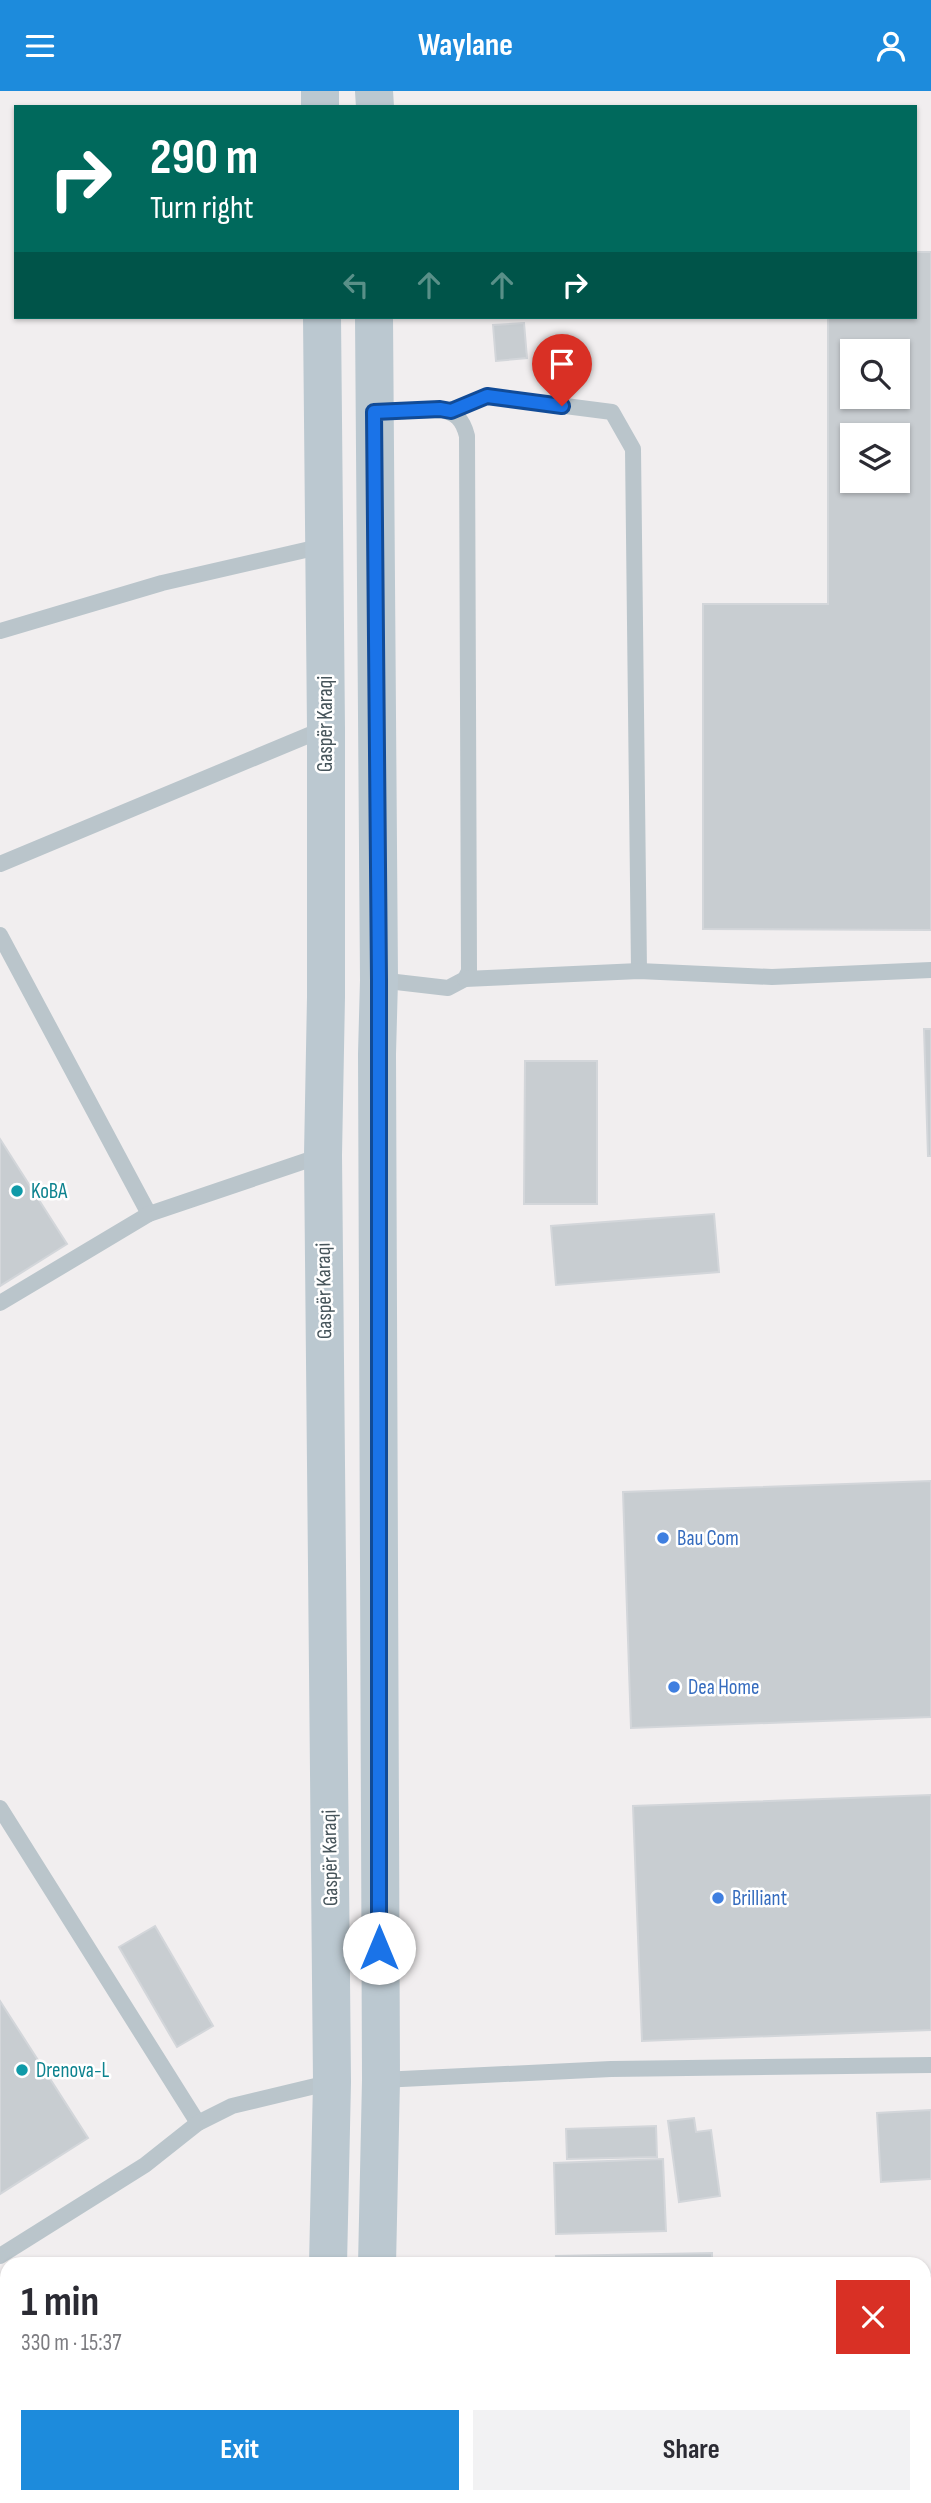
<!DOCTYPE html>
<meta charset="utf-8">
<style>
body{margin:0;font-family:"Sofia Sans Condensed",sans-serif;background:#f2f2f3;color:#2b2b33;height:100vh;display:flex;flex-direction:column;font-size:26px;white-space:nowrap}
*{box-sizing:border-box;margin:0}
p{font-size:23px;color:#7c7c81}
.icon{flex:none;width:38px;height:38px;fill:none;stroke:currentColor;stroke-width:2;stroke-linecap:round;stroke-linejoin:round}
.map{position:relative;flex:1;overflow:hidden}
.side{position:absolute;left:0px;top:2166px;width:931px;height:247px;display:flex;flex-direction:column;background:#fff;border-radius:21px 21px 0 0;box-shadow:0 2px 5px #0004}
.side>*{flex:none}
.guide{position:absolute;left:14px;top:14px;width:903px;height:214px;border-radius:0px;box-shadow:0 2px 5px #0004;background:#00695c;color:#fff;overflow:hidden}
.tools{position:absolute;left:840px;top:248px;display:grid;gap:14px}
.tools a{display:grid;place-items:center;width:70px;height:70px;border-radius:0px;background:#fff;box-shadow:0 2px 5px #0004;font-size:35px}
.pin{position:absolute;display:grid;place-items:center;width:60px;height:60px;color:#fff;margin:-72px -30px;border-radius:50% 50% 50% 0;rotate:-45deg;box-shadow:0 0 7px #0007}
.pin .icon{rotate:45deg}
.me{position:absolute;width:77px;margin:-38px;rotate:0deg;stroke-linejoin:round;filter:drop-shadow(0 0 5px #0008)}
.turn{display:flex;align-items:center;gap:24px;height:147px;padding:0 21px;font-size:32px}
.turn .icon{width:91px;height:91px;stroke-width:2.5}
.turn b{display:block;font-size:49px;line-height:60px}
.lanes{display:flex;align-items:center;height:66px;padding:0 21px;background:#0003;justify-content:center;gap:35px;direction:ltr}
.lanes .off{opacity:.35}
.round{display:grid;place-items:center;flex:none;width:74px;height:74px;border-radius:0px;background:#f2f2f3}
.overview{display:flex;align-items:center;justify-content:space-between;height:119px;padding:0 21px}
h1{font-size:42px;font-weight:700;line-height:52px}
.button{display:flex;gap:14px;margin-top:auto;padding:14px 21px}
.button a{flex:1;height:80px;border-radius:0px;background:#1d8bdc;color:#fff;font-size:28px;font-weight:700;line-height:80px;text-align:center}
.button a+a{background:#f2f2f3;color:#2b2b33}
header{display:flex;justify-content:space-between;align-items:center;height:91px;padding:0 21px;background:#1d8bdc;color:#fff;font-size:32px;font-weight:700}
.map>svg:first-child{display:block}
</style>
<header><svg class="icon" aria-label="menu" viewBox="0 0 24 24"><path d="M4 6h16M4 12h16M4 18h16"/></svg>Waylane<svg class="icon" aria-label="person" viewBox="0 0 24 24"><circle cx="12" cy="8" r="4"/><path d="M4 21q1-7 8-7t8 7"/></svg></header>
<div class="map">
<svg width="931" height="2412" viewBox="0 0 931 2412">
<rect width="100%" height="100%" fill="#f1eeef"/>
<polygon fill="#beeeca" points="735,2406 872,2406 871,2412 694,2412"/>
<g fill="#c8cdd1" stroke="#d3d6da" stroke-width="2" fill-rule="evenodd">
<path d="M915 161H931V839L703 838V513H828V226H915ZM852 261H898V306H852ZM852 345H898V390H852Z"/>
<polygon points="524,232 527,267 496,270 493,234"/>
<polygon points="924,938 931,938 931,1065 928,1065"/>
<polygon points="525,970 597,970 597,1113 524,1113"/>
<polygon points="0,1048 67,1153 0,1195"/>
<polygon points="714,1123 719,1181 556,1194 551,1135"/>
<polygon points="931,1390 931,1626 631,1637 623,1401"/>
<polygon points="931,1704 931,1939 642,1950 633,1715"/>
<polygon points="155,1835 213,1935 177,1956 119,1856"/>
<polygon points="0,1910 88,2047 0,2103"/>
<polygon points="931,2019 931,2088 881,2091 877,2022"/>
<polygon points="694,2027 696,2041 711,2039 720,2105 679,2111 668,2030"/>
<polygon points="656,2035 657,2066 567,2068 566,2038"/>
<polygon points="663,2068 666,2140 556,2143 554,2072"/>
<polygon points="712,2162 712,2174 557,2174 556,2165"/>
<polygon points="931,2185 931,2254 924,2254 924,2186"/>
</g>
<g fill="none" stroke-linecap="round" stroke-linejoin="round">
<g stroke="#bac5cb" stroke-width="16">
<polyline points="451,320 487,305 612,321 633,358 639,880"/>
<path d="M374 321 440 319C456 321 463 329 467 345L469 880 465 888 448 897 379 889"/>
<polyline points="0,540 162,492 323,455"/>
<polyline points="0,773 326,637"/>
<polyline points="0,844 149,1123"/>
<polyline points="465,888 639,880 772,886 931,879"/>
<polyline points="0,1212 149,1123 323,1064"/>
<polyline points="0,1717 198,2032"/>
<polyline points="381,1989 611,1978 931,1974"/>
<polyline points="0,2165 145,2074 198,2032 232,2015 332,1991"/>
<polyline points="259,2406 259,2412"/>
<polyline points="26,2412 35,2406"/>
</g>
<g stroke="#bbc8d0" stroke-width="38">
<polyline points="320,0 320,16"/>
<polyline points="374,0 375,16"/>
<polyline points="322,226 326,637 326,906 323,1064 332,1991 328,2174"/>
<polyline points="374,226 379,889 377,963 381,1989 377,2174"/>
<polyline points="324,2406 324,2412"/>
<polyline points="371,2412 371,2406"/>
</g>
</g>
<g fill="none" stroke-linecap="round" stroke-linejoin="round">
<g stroke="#114b97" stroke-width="18">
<polyline id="route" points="379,1857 379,889 374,321 440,318 451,320 487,305 562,315"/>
</g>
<use href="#route" stroke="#1a73e8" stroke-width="12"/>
</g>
<g fill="#0f9aa8" stroke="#fff" stroke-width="2.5">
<circle cx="17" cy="1100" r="7"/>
<circle cx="22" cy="1979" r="7"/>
</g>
<g fill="#3f7fe0" stroke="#fff" stroke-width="2.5">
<circle cx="663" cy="1447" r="7"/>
<circle cx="674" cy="1596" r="7"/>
<circle cx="718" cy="1807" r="7"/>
</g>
<g text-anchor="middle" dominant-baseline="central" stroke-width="5" stroke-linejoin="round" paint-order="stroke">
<g font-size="21" fill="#47555b" stroke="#fff">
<text transform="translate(325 633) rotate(-90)">Gaspër Karaqi</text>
<text transform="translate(324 1200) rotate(-91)">Gaspër Karaqi</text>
<text transform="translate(330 1767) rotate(-91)">Gaspër Karaqi</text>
</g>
<g font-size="21" fill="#0d838f" stroke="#fff" text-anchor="start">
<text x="31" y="1100">KoBA</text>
<text x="36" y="1979">Drenova-L</text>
</g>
<g font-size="21" fill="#366cbe" stroke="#fff" text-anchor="start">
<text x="677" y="1447">Bau Com</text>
<text x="688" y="1596">Dea Home</text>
<text x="732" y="1807">Brilliant</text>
</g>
</g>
</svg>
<div class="tools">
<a><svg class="icon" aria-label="search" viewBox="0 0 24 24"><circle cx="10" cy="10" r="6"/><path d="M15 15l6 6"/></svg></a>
<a><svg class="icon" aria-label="layers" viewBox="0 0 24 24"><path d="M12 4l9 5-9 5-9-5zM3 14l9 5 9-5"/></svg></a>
</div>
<div class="pin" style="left:562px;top:315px;background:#d93025"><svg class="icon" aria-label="arrive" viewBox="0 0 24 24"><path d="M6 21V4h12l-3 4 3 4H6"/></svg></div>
<svg class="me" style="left:379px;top:1857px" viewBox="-20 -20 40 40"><circle r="19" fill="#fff"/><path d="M0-13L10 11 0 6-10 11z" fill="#1a73e8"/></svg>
<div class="guide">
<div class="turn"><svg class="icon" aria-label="right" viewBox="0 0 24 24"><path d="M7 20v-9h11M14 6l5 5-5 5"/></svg><div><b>290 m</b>Turn right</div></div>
<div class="lanes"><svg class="icon off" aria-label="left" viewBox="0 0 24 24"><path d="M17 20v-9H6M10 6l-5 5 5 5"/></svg><svg class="icon off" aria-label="ahead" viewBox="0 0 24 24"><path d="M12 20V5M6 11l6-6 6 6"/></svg><svg class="icon off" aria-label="ahead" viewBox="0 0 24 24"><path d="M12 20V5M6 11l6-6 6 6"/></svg><svg class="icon" aria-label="right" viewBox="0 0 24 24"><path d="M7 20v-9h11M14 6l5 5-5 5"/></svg></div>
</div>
<section class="side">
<div class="overview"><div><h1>1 min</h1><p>330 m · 15:37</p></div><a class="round" style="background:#d93025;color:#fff"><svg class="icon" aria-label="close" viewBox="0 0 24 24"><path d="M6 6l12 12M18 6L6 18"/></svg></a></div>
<div class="button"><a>Exit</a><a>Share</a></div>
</section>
</div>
